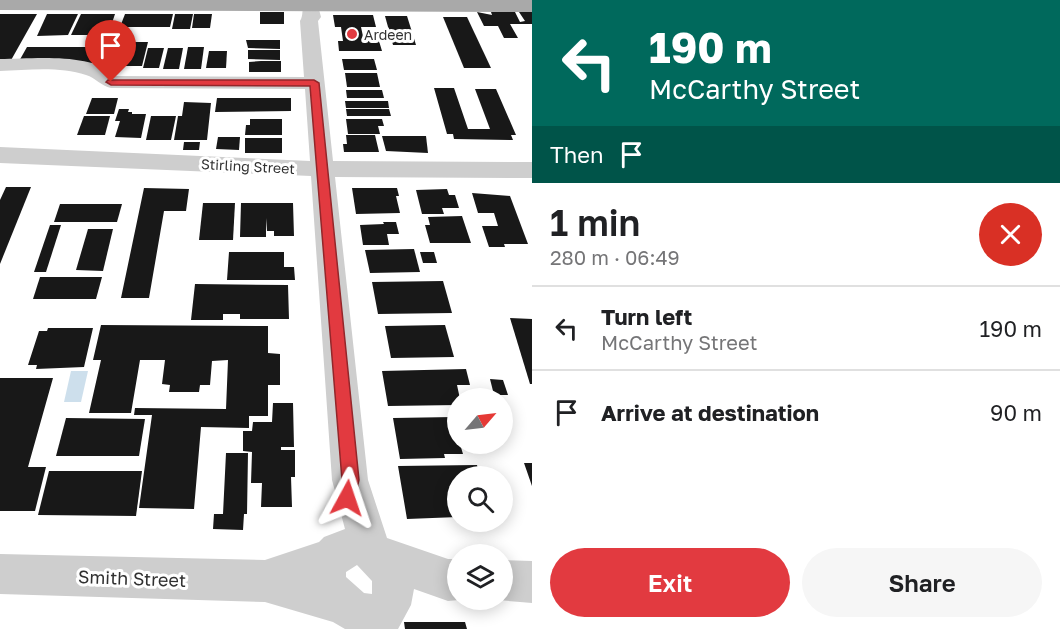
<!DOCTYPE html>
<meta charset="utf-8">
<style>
body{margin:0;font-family:"Golos Text",sans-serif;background:#f6f6f6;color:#202124;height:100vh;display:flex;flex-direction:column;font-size:22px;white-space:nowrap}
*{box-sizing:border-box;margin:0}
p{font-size:20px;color:#757577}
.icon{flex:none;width:33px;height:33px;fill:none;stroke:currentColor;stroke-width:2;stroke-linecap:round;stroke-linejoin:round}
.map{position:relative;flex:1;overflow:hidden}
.sheet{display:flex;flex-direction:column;background:#fff;width:528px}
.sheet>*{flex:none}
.guide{background:#00695c;color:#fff;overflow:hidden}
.needle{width:39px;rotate:62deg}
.tools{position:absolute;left:447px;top:388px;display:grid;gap:12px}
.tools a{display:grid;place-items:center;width:66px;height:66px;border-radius:50%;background:#fff;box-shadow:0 3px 15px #0003;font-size:30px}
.pin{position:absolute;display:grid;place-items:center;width:51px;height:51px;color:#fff;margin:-62px -26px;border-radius:50% 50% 50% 0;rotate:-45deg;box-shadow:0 0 6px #0007}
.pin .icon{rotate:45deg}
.me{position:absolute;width:66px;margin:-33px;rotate:5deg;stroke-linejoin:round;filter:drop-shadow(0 0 4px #0008)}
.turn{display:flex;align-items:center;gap:21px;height:126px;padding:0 18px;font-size:27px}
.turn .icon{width:78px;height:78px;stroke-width:2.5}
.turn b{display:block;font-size:42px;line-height:51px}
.then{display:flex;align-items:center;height:57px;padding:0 18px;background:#0003;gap:12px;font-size:22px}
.round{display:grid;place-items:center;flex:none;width:63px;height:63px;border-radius:32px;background:#f6f6f6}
.headline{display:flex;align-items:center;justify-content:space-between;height:102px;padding:0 18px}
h1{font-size:36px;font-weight:600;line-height:45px}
.button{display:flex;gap:12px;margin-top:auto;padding:12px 18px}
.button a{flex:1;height:69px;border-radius:36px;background:#e23a40;color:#fff;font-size:24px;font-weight:600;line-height:69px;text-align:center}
.button a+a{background:#f6f6f6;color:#202124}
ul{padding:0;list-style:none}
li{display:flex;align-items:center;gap:18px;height:84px;padding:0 18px;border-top:2px solid #e0e0e0}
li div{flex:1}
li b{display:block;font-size:22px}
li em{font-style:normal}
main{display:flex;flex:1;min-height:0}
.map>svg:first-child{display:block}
</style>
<main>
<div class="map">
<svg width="532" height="629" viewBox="0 0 532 629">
<rect width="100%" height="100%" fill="#fff"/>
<polygon fill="#cddfec" points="71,371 88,371 81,402 64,402"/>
<g fill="#181818">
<rect x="260" y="12" width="24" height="12"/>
<polygon points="477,12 492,15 491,12 515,12 520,22 525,21 519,12 532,12 532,24 510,24 518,38 504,38 498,26 484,26"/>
<polygon points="0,14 37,14 10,62 0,62"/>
<polygon points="47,14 78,14 68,35 37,36"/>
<polygon points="81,14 115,14 108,35 71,35"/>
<polygon points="125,14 173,14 170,27 120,27"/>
<polygon points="175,14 193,14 190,29 172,29"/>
<polygon points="194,14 212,14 210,28 192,28"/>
<polygon points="333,15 373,15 376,27 361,27 364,41 379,41 382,51 339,51 338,41 343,41 341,27 335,27"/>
<polygon points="385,16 407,16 416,45 393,45"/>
<polygon points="443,17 467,17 491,68 464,68"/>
<polygon points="246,40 280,40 280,49 248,48"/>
<polygon points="131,42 148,42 142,66 123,66"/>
<polygon points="27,47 103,47 98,63 18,63"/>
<polygon points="188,47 204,47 201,69 184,69"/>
<polygon points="148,48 164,48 159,68 143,68"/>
<polygon points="168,48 183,48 179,69 163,69"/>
<polygon points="248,50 280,50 280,60 248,59"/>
<polygon points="209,51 227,51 226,68 206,68"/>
<polygon points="342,59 374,59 377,70 344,70"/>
<polygon points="261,61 281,61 281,72 249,72 249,62"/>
<polygon points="345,73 377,73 380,87 347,87"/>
<polygon points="434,88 454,88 468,129 490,129 475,89 496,89 516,135 511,135 513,140 454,139 453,134 447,134"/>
<polygon points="346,90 382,90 384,98 347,98"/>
<polygon points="92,98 118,98 114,114 86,114"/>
<polygon points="217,98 291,98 291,111 215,112"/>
<polygon points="345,101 388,101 389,108 346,108"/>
<polygon points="184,102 211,103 207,140 174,140 178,116 182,116"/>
<polygon points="119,109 129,109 128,112 132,112 132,114 146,114 141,138 115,137 120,121 115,121"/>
<polygon points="346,109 389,109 391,116 347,116"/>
<polygon points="84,116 110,116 105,135 77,135"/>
<polygon points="151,116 176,116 171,140 146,140"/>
<polygon points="250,119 282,119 282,135 245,135 246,125 250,125"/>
<polygon points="346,119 382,119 384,126 378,126 380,134 348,134"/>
<polygon points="346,135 375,135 379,152 344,152 343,144 347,144"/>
<polygon points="382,136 426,136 428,153 386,151"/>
<polygon points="218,137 240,137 239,150 216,149"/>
<rect x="245" y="138" width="37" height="15"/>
<polygon points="184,142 200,142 199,150 183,150"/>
<polygon points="6,187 31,187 0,264 0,200"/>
<polygon points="144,188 189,189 186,211 164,211 149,298 121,298"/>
<polygon points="352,188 397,188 399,196 396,196 400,213 356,214"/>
<polygon points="447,189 449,195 455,195 459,208 442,208 444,214 422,214 416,190"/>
<polygon points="472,193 510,196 528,244 504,244 505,247 489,247 482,226 498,226 494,213 478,213"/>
<polygon points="203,203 235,203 233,240 199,240"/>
<polygon points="241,203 293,203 294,236 274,236 274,231 267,231 266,218 266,237 240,237"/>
<polygon points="60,204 122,204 117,222 54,222"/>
<polygon points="462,216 471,243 430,243 425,225 430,225 428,217"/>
<polygon points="383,222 396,222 399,234 387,234 389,245 363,245 360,225 384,224"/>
<polygon points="50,225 61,225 46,272 34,272"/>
<polygon points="88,229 113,229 103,271 76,270"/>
<polygon points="414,249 420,272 370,273 365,250"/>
<polygon points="229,252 284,252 284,267 294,267 295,280 227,280"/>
<polygon points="420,252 434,252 437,263 423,263"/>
<polygon points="40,277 102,277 96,299 33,299"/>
<polygon points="443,281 452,313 378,314 372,282"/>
<polygon points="195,284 288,285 289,319 240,319 240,314 223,314 223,320 191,320"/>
<polygon points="510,318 532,319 532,384 530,384"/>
<polygon points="101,325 268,326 268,353 280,354 280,385 268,385 268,416 249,416 249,428 201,427 194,509 139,508 152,415 134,415 135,408 226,409 228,360 212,361 210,385 200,385 199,392 169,392 170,385 162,384 165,360 140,360 131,413 89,413 101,360 93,360"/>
<polygon points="445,325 454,357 391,358 385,326"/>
<polygon points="48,328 93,328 84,367 36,369 37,365 28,365 39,331 47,331"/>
<polygon points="466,369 470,385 457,385 460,399 458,399 458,405 388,406 382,371"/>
<polygon points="0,378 53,378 28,467 46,467 35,511 0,511"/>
<polygon points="490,379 503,380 508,395 494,395"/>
<polygon points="273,403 293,403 294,447 281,447 281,450 295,450 295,477 291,477 292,507 261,507 262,483 251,483 252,452 243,451 243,431 252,431 253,422 272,422"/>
<polygon points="454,417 458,444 460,444 463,454 444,454 445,458 400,459 393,418"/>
<polygon points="66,418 145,419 139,456 56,456"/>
<polygon points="226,453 248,453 247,514 244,514 243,530 213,529 214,514 223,514"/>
<polygon points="524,463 532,463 532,486"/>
<polygon points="477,465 480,477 458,477 458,517 407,519 398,466"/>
<polygon points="49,471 142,471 136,516 38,515"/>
<polygon points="404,622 465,622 467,629 405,629"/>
</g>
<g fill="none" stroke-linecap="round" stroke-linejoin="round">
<g fill="#cecece" fill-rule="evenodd">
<path d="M311 1 317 2 321 17 318 21 333 161 532 162V178L335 177 368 480 387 538 448 559H458V600H459L448 601 414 589 411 605 398 629H345L333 622 265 602 0 594V554L265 560 319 542 324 537 345 529 332 480 311 176 0 163V147L310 161 305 89 111 88C101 86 96 78 86 75 60 66 27 70 0 71V59C33 59 91 52 116 76L304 77 300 21C304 15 301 8 305 2ZM357 565 372 581V594L364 593 346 577V572Z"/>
<polygon points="502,560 532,561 532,603 498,600 502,600"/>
</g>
<polygon fill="#a9a9a9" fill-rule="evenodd" points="0,0 532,0 532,12 0,10"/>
</g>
<polygon fill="#e23a40" stroke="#93262a" stroke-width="1.5" points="108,80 314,80 319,83 359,480 353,505 347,507 341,505 338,498 342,480 310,86 111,85 106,82"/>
<circle fill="#e23a40" stroke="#fff" stroke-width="2" cx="352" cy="34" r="6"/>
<g text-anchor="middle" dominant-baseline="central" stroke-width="6" stroke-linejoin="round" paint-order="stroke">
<g font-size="14" fill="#313131" stroke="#fff" text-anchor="start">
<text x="364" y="34">Ardeen</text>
</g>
<g font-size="14" fill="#313131" stroke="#fff">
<text transform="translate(248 166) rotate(3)">Stirling Street</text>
</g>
<g font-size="18" fill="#313131" stroke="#fff">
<text transform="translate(132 578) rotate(2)">Smith Street</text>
</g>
</g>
</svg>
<div class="tools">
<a><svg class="needle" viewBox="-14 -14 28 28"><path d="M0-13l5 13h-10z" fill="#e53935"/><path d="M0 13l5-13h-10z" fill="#757577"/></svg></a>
<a><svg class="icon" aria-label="search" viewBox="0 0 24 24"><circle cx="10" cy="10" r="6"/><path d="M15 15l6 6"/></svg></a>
<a><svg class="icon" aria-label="layers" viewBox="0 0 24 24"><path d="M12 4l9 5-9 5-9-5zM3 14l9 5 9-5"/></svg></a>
</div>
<div class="pin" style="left:111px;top:82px;background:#d93025"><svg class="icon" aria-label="arrive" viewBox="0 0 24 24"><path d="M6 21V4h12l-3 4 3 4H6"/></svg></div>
<svg class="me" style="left:347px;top:498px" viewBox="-20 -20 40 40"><path d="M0-17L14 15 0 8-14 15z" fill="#e23a40" stroke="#fff" stroke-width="4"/></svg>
</div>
<section class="sheet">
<div class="guide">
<div class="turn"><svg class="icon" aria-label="left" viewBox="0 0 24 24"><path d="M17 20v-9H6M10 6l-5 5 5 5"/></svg><div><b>190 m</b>McCarthy Street</div></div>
<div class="then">Then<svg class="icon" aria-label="arrive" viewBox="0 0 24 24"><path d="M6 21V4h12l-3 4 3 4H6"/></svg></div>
</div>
<div class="headline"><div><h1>1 min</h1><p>280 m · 06:49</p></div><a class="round" style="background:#d93025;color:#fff"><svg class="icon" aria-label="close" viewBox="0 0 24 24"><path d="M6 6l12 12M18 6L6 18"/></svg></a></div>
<ul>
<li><svg class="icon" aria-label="left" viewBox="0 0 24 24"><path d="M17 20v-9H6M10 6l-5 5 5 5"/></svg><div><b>Turn left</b><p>McCarthy Street</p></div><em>190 m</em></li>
<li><svg class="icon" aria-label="arrive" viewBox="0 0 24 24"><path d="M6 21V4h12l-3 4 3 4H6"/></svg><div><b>Arrive at destination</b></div><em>90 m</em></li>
</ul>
<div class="button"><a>Exit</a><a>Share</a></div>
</section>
</main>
